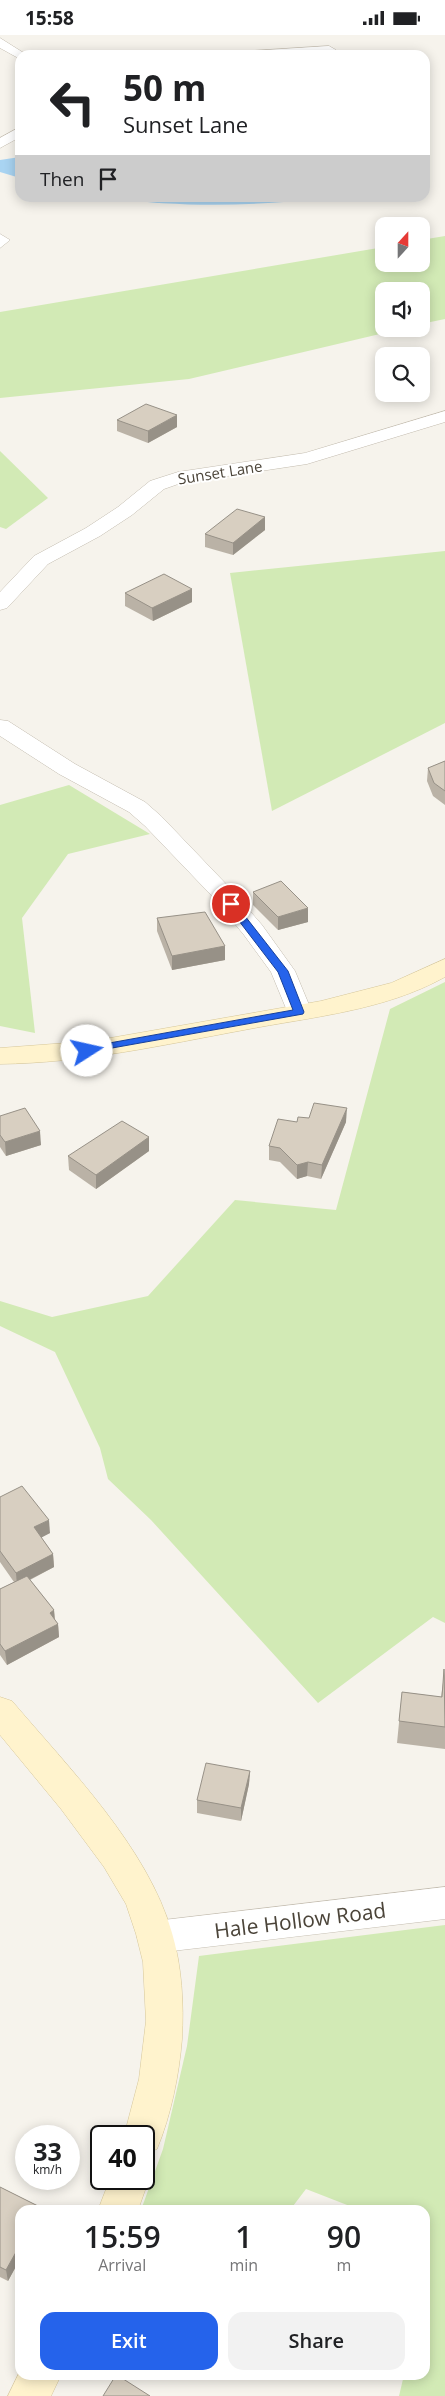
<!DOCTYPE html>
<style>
body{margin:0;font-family:"Open Sans",sans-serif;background:#f2f2f2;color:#202124;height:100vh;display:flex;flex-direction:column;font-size:19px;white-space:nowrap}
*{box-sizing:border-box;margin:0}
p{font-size:16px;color:#757577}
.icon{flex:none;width:28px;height:28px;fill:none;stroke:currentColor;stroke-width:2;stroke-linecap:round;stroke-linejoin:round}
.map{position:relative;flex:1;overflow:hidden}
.drawer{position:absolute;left:15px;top:2170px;width:415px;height:175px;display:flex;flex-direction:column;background:#fff;border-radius:15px;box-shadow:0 2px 12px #0003}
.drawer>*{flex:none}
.guide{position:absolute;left:15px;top:15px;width:415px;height:152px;border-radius:15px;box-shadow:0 2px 12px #0003;background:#fff;color:#202124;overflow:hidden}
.needle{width:32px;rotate:21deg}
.controls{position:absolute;left:375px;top:182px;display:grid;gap:10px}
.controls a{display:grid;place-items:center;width:55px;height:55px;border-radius:10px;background:#fff;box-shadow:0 2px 12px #0003;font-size:25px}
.speed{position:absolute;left:15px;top:2090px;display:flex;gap:10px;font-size:25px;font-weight:700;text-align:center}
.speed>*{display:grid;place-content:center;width:65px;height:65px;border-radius:50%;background:#fff;box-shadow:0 2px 12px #0003;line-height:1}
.speed small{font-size:12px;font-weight:400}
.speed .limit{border:2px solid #111;border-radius:8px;background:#fff;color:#111}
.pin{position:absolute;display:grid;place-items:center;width:42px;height:42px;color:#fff;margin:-21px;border:2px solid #fff;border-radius:50%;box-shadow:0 1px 5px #0007}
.me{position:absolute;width:55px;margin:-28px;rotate:80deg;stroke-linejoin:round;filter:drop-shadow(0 0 4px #0008)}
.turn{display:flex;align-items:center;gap:18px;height:105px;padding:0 25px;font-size:22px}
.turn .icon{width:65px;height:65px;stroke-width:2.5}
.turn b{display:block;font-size:35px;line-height:42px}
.then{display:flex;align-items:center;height:48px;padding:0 25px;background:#0003;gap:10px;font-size:19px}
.eta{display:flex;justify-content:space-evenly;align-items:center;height:85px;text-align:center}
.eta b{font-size:30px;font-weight:600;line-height:35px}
.cta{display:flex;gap:10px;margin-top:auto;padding:10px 25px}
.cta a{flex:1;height:58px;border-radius:15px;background:#2563eb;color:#fff;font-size:20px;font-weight:600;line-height:58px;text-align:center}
.cta a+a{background:#f2f2f2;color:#202124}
.status{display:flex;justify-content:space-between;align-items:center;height:35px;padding:0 25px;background:#fff;direction:ltr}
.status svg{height:14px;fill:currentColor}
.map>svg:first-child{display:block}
</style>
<div class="status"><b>15:58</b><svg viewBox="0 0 49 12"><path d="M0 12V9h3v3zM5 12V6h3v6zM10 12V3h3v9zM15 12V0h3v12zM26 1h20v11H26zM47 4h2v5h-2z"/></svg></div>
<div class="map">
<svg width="445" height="2361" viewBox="0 0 445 2361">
<rect width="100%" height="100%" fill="#f6f3ec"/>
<g fill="#d2eab5">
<polygon points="445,201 445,284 421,289 421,256 384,256 384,294 401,294 189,344 0,363 0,277 384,212 384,229 421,229 421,205"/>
<polygon points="0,416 48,463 6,494 0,492"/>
<polygon points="445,516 445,688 272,776 230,538"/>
<polygon points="69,750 150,799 68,819 22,883 35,998 0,991 0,770"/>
<polygon points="445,947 445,1588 433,1582 318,1668 151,1485 108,1444 100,1413 55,1317 0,1291 0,1266 52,1282 148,1261 235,1165 336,1175 390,974"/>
<polygon points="445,1890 445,2361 399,2361 404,2340 425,2340 425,2175 360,2175 306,2154 290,2175 141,2175 163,2114 187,2011 199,1921"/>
</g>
<g fill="#a9d4f2">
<polygon points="20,122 20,143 0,137 0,125"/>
<path d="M112 163H327C256 171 183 173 112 163Z"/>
</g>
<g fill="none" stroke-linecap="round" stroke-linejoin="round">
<g stroke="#c2bbae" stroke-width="1">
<polygon id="lane" points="0,199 10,205 0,213"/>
</g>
<g stroke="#c2bbae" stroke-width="1">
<g id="street">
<polygon points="0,3 27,20 20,20 20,24 0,13"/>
<polygon points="329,11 336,15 334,18 243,20 250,16"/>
<polygon points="20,92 20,102 0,113 0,103"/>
<polygon points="445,376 445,387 307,429 181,448 164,454 132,480 100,501 48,529 7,573 0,575 0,557 34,521 86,493 118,472 150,446 178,437 305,418"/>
<polygon points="0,685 8,686 75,729 145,767 161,781 228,851 262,890 295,936 312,977 308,983 299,985 290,983 271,937 244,900 212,861 145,791 129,777 59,739 0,701"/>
<polygon points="445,1852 445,1884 155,1918 142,1914 137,1902 142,1890 155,1886"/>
</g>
</g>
<g stroke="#d6c79b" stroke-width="1">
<g id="secondary">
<path d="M445 924V942C384 976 311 982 244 995 163 1010 83 1028 0 1029V1013L93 1006 321 966 391 948Z"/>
<path d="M0 1662 12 1666C69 1733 148 1813 172 1898 182 1932 184 1969 182 2004 179 2041 171 2080 157 2114L144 2119V2101H124L139 2044 146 1986 143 1927 136 1899 126 1869 104 1832 61 1774 0 1700Z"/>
<polygon points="144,2133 149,2144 138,2175 98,2175 110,2144 144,2144"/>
<polygon points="20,2336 20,2340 61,2340 51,2361 8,2361"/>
</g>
</g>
<use href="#lane" fill="#fff" fill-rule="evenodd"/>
<use href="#street" fill="#fff" fill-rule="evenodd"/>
<use href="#secondary" fill="#fff3cd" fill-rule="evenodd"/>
</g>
<g fill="#bab2a6">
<polygon points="117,385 177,392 148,408 117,396"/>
<polygon points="265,482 265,495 233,520 205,512 205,499"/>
<polygon points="192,554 192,567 153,586 125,571 125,558"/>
<polygon points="445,726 445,770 433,761 427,746 428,733"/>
<polygon points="253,857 308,887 278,895 253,870"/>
<polygon points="157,883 225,911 225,925 172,935 157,896"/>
<polygon points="0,1081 41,1110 6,1121 0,1112"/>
<polygon points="309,1083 346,1087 321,1144 307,1141 297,1144 280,1127 269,1125 269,1111 297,1087"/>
<polygon points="149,1102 149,1116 96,1154 69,1135 68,1121"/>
<polygon points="0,1462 50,1498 41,1502 53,1519 54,1532 30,1545 54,1575 55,1585 58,1589 59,1602 7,1630 0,1620 0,1554 14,1547 0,1527"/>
<polygon points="445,1634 445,1714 397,1708 402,1657 441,1662"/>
<polygon points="250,1736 249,1749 241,1786 197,1778 197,1765"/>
<polygon points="0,2152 40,2172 41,2175 20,2175 20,2224 8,2246 0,2242"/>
</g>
<g fill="#979187">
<polygon points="177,380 177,392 148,408 148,396"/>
<polygon points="265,482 265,495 233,520 233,508"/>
<polygon points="192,554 192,567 153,586 152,573"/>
<polygon points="308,873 308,887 278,895 278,882"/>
<polygon points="225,911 225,925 172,935 172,921"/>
<polygon points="347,1073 346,1087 321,1144 322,1130"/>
<polygon points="40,1096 41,1110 6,1121 5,1107"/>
<polygon points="149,1102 149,1116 96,1154 96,1140"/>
<polygon points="308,1127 307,1141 297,1144 297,1130"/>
<polygon points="49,1485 50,1498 35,1506 34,1492"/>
<polygon points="53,1519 54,1532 17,1551 16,1538"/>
<polygon points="54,1575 55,1589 50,1578"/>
<polygon points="58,1589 59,1602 7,1630 5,1616"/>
<polygon points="250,1736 249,1749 241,1786 241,1773"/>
<polygon points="20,2210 20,2224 8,2246 6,2235"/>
</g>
<g fill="#d8cfc1" stroke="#979187">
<polygon points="146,369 177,380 148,396 117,385"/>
<polygon points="237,474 265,482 233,508 205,499"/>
<polygon points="164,539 192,554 152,573 125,558"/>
<polygon points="445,726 445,756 434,748 428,733"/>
<polygon points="281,846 308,873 278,882 253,857"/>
<polygon points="205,877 225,911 172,921 157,883"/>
<polygon points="314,1068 347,1073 322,1130 308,1127 297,1130 280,1113 269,1111 278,1084 297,1087 298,1082 309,1083"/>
<polygon points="25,1073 40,1096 5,1107 0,1100 0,1081"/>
<polygon points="122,1086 149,1102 96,1140 68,1121"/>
<polygon points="22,1451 49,1485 34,1492 53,1519 16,1538 0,1516 0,1462"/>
<polygon points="27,1541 54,1575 50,1578 58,1589 5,1616 0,1609 0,1554"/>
<polygon points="444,1634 445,1692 399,1686 402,1657 442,1662"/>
<polygon points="206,1728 250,1736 241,1773 197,1765"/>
<polygon points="0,2152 40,2172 39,2175 20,2175 20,2210 6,2235 0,2232"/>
<polygon points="116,2340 117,2340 150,2361 103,2361"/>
</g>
<polygon fill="#2563eb" stroke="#184099" points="231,866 234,867 288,936 304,977 303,979 84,1018 84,1013 87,1012 293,975 278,937 226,869"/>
<g text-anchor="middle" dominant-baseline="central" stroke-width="4" stroke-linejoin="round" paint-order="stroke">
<g font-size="15" fill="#4b4439" stroke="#fff">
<text transform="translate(220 437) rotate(-9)">Sunset Lane</text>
</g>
<g font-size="21" fill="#4b4439" stroke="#fff">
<text transform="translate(300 1885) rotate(-7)">Hale Hollow Road</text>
</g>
</g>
</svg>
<div class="controls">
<a><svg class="needle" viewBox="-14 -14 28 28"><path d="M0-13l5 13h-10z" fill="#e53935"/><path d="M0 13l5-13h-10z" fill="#757577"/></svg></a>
<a><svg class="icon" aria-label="sound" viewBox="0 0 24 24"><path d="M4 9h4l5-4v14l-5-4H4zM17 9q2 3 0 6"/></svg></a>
<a><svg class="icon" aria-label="search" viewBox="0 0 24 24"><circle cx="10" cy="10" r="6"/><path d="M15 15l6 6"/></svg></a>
</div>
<div class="speed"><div>33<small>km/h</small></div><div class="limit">40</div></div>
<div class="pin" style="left:231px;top:869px;background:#d93025"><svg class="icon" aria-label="arrive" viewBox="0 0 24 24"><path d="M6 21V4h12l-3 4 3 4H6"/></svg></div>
<svg class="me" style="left:87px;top:1016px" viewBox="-20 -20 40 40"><circle r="19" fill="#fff"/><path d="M0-13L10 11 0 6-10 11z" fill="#2563eb"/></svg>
<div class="guide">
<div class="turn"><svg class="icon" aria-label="left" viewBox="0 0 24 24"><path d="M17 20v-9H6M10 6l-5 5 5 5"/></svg><div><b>50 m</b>Sunset Lane</div></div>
<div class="then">Then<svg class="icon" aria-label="arrive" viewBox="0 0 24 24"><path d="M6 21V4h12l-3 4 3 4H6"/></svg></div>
</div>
<section class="drawer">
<div class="eta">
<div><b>15:59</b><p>Arrival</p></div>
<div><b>1</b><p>min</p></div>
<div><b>90</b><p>m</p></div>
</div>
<div class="cta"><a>Exit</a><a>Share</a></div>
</section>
</div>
